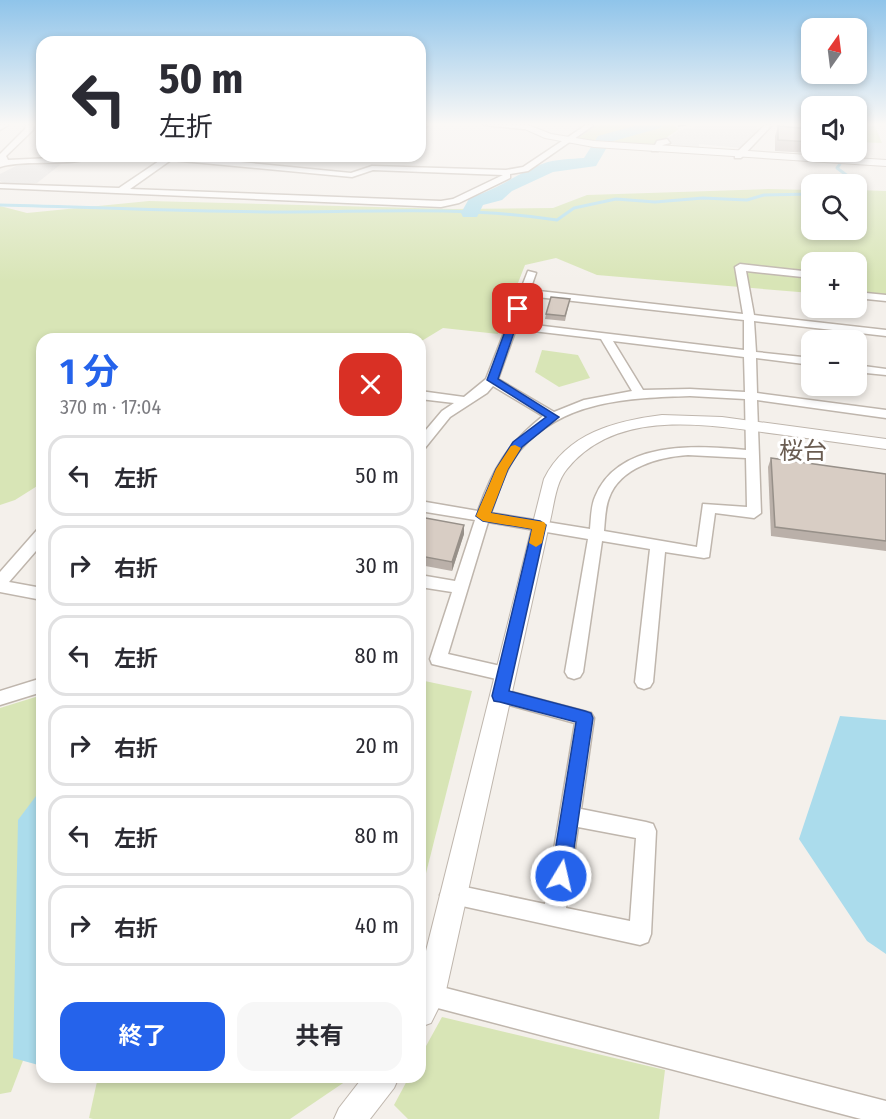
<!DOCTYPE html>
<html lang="ja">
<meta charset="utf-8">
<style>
body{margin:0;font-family:"Fira Sans Condensed","Noto Sans JP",sans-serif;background:#f7f7f7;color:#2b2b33;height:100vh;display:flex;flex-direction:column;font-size:22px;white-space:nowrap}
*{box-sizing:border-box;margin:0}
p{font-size:20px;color:#7c7c81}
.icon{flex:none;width:33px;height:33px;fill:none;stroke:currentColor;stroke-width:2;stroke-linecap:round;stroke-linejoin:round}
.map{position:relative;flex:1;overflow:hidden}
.side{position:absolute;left:36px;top:333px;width:390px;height:750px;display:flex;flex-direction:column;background:#fff;border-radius:18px;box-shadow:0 3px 9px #0003}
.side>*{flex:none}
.top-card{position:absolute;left:36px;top:36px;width:390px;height:126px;border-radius:18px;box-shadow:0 3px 9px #0003;background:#fff;color:#2b2b33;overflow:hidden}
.needle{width:39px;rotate:14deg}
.buttons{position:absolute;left:801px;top:18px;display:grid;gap:12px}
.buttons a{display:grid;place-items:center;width:66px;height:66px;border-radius:12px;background:#fff;box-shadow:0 3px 9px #0003;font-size:30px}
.pin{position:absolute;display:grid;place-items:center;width:51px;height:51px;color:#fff;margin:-26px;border-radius:12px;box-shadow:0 3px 9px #0006}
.me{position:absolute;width:66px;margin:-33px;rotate:9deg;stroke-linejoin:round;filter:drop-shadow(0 0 4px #0008)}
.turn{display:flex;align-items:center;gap:21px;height:126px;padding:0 24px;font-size:27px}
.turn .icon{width:78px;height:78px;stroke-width:2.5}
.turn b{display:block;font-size:42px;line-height:51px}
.round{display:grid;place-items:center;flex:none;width:63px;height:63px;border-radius:18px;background:#f7f7f7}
.headline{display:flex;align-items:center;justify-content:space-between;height:102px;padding:0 24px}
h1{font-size:36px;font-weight:700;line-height:45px;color:#2563eb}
.cta{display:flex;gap:12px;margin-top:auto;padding:12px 24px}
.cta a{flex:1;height:69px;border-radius:18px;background:#2563eb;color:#fff;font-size:24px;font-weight:700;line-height:69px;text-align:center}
.cta a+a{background:#f7f7f7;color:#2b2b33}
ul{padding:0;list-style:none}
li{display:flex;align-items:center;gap:18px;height:81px;margin:0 12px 9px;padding:0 12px;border:3px solid #e1e1e2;border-radius:18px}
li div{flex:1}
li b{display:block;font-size:22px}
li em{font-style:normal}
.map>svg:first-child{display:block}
</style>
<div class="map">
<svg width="886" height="1119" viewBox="0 0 886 1119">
<rect width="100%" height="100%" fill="#f4f0eb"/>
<g fill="#d8e5b6">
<polygon points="596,125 673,125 679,129 654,146 577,139"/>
<polygon points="857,125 875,126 882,143 857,142"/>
<polygon points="768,189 811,190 812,230 856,230 857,190 886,191 886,298 857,296 856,262 812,262 811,293 597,275 556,258 525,265 498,334 443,328 420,342 420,339 42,339 42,483 15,500 0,505 0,206 27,213 149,201 453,209 553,208 587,195"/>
<polygon points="542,350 578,355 590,378 559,387 535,372"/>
<polygon points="420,680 472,691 420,897"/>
<polygon points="42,695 42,1011 11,1092 0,1094 0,708"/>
<polygon points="442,1017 665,1070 659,1119 408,1119 394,1105 409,1077 420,1077 420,1057"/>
<polygon points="98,1077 352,1077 290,1119 93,1119 89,1118"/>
</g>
<g fill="#e3e1df">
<polygon points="758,125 756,128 761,129 741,148 699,144 699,147 674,145 663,141 681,130 699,126"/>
<polygon points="57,162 61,164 37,183 7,185 0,181 0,174 16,166"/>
</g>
<g fill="#abdcec">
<polygon points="840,716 886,720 886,954 867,941 799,839"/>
<polygon points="42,788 42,1066 13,1058 18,820"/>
</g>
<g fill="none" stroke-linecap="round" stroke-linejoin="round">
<g stroke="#abdcec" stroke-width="3">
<polyline points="840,164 837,168 849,177 850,184"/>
<path d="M0 205C94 207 189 212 283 212 375 212 466 206 557 220L574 208 616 199 655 202 703 198 747 200 764 195 812 194"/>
</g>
<path fill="#abdcec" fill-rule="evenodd" d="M637 125H662L660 128 610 142 596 166 553 172 512 191 502 200 483 205 477 217H463L461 213 470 197C496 191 517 173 542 164 555 159 571 159 584 158L598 136Z"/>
<g stroke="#bfb6ad" stroke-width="3">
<g id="minor">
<polygon points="0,125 8,125 0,130"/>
<path d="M26 125H34L33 130 6 156 8 160 96 156C77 167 23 159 0 167V154L25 129Z"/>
<polygon points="428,125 420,133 421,125"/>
<polygon points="484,125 526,125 528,127 524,129"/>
<path d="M586 125H594L528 171 510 174V178L459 203 441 207 0 188V184L119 188 162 159 151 156H179L351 173 372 166 506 170 523 167ZM171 160 352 177 373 170 503 175 453 199 441 201 130 189Z"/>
<polygon points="765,125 772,125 741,158 735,158 735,154"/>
<polygon points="667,139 670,143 663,145 658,151 652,151 657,141"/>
<path d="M740 264 812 272V278L746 271 754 315 886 330V336L754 321 756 352 812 358V365L756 358 757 393 886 410V418L757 400 761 513 754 518 715 513 709 557 704 558 665 552 653 682 650 687 644 689 638 687 635 682 650 549 602 541 583 672 580 677 574 679 568 677 565 672 588 539 488 522 448 654 505 667 511 669 514 674 511 679 505 681 432 664 430 659 452 592 420 587V575L455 581 475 520 420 511V501L478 511C493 468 508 444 543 416L493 386 487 393 450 417 425 448 420 449V437L442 411 454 403 420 399V391L464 397 486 379 528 271 536 273 530 290 743 314 735 267ZM528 296 744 320V350L518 323ZM516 329 601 339 632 391 584 400 554 412 498 379ZM613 341 744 357 745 392 690 389 643 390ZM690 396 745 399 746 450C697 445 618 440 595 497 591 506 591 519 590 529L491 513C498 492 506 467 520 450 563 400 629 398 690 396ZM688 455 746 458 747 507 703 504 697 547 604 531C605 521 605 508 609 498 620 467 659 457 688 455Z"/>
<polygon points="856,292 886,295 886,301 856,298"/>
<polygon points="856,365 886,369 886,375 856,372"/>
<polygon points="42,529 42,544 9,582 42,588 42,600 0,592 0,572 37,530"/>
<polygon points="42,678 42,692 0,705 0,691"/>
<path d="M500 689 591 713 594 718 581 809 646 822 653 824 656 831 651 934 648 942 640 945 444 902 440 895 444 888 451 884 545 904 575 723 494 701 491 696 494 691ZM578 827 636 838 630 921 566 908Z"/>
<polygon points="430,984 886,1101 886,1119 861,1119 430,1006 422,1003 420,992 422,987"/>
</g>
</g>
<g stroke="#bfb6ad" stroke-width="2">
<g id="tertiary">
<polygon points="516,125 528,125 551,134 594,141 886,160 886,166 594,147 545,138"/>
<path d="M662 415 722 417 886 439V449C850 444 814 439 777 434 709 425 617 407 567 469 555 483 554 507 549 525L445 995 431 1023 420 1027V975L544 479C567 433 615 421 662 415Z"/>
<polygon points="363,1077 399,1077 394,1088 370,1119 334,1119 339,1108"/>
</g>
</g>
<use href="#minor" fill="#fff" fill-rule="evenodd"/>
<use href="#tertiary" fill="#fff" fill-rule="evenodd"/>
</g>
<g fill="#bab0a9">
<polygon points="778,126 812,129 811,153 775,151 775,136"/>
<polygon points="569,303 565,321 545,319 546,314"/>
<polygon points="771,458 886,474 886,551 771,536 768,467"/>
<polygon points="420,517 464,534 452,571 420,565"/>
</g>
<g fill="#979089">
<polygon points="678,125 690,125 678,127"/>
<polygon points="464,525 464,534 452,571 452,562"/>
</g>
<g fill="#d8cdc4" stroke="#979089" stroke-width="1.5">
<polygon points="778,126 812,129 812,142 778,140"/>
<polygon points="551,297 570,299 565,316 546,314"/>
<polygon points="771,458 886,474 886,541 775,527"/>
<polygon points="420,517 464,525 452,562 420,556"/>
</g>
<linearGradient id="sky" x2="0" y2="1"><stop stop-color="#8fc4ea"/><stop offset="0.44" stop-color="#faf8f6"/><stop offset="1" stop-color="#faf8f6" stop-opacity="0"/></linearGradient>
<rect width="886" height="282" fill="url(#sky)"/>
<polygon fill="#2563eb" stroke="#184099" stroke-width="1.5" points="514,307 522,309 498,379 559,417 522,447 508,469 491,513 540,521 546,525 509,691 585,711 591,713 593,718 570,876 567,883 561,886 554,883 551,876 576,722 500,702 494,701 492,696 532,529 483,521 476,516 496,469 513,442 546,417 487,380"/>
<polygon fill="#f59e0b" points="515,445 521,448 508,469 491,513 544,522 546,525 542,543 536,547 529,543 532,529 483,521 476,516 496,469 511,446"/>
<g text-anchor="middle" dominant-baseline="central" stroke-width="6" stroke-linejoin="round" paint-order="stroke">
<g font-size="24" fill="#6a5c51" stroke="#fff">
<text x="803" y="451">桜台</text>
</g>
</g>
</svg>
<div class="buttons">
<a><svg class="needle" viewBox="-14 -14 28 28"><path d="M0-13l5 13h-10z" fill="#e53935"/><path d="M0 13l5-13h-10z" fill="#7c7c81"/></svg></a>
<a><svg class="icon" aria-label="sound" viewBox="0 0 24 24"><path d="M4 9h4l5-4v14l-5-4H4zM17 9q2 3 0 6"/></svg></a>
<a><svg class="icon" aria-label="search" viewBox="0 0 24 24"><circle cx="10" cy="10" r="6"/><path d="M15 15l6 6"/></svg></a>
<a>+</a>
<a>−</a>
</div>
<div class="pin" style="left:518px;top:309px;background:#d93025"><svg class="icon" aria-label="arrive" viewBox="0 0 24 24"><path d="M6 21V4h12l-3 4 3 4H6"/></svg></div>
<svg class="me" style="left:561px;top:876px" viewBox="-20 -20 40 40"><circle r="17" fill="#2563eb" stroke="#fff" stroke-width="3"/><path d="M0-11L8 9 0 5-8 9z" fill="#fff"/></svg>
<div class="top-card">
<div class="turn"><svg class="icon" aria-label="left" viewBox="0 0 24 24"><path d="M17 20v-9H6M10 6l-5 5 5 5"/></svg><div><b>50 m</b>左折</div></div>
</div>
<section class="side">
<div class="headline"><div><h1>1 分</h1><p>370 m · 17:04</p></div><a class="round" style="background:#d93025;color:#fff"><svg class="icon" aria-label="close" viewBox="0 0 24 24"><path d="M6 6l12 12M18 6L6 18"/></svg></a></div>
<ul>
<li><svg class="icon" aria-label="left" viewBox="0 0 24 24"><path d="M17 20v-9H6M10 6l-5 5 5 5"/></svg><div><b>左折</b></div><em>50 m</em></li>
<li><svg class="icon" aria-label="right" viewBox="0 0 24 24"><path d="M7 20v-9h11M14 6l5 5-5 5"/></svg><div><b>右折</b></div><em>30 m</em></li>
<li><svg class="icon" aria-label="left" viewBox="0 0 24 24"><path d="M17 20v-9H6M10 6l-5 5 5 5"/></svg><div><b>左折</b></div><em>80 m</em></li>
<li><svg class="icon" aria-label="right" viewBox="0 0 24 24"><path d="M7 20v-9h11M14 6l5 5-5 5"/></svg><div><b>右折</b></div><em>20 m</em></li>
<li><svg class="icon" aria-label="left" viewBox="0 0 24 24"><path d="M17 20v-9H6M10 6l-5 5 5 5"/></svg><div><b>左折</b></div><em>80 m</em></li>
<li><svg class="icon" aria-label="right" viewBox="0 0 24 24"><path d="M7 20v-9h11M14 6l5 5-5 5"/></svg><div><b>右折</b></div><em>40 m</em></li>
</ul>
<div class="cta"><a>終了</a><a>共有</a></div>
</section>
</div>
